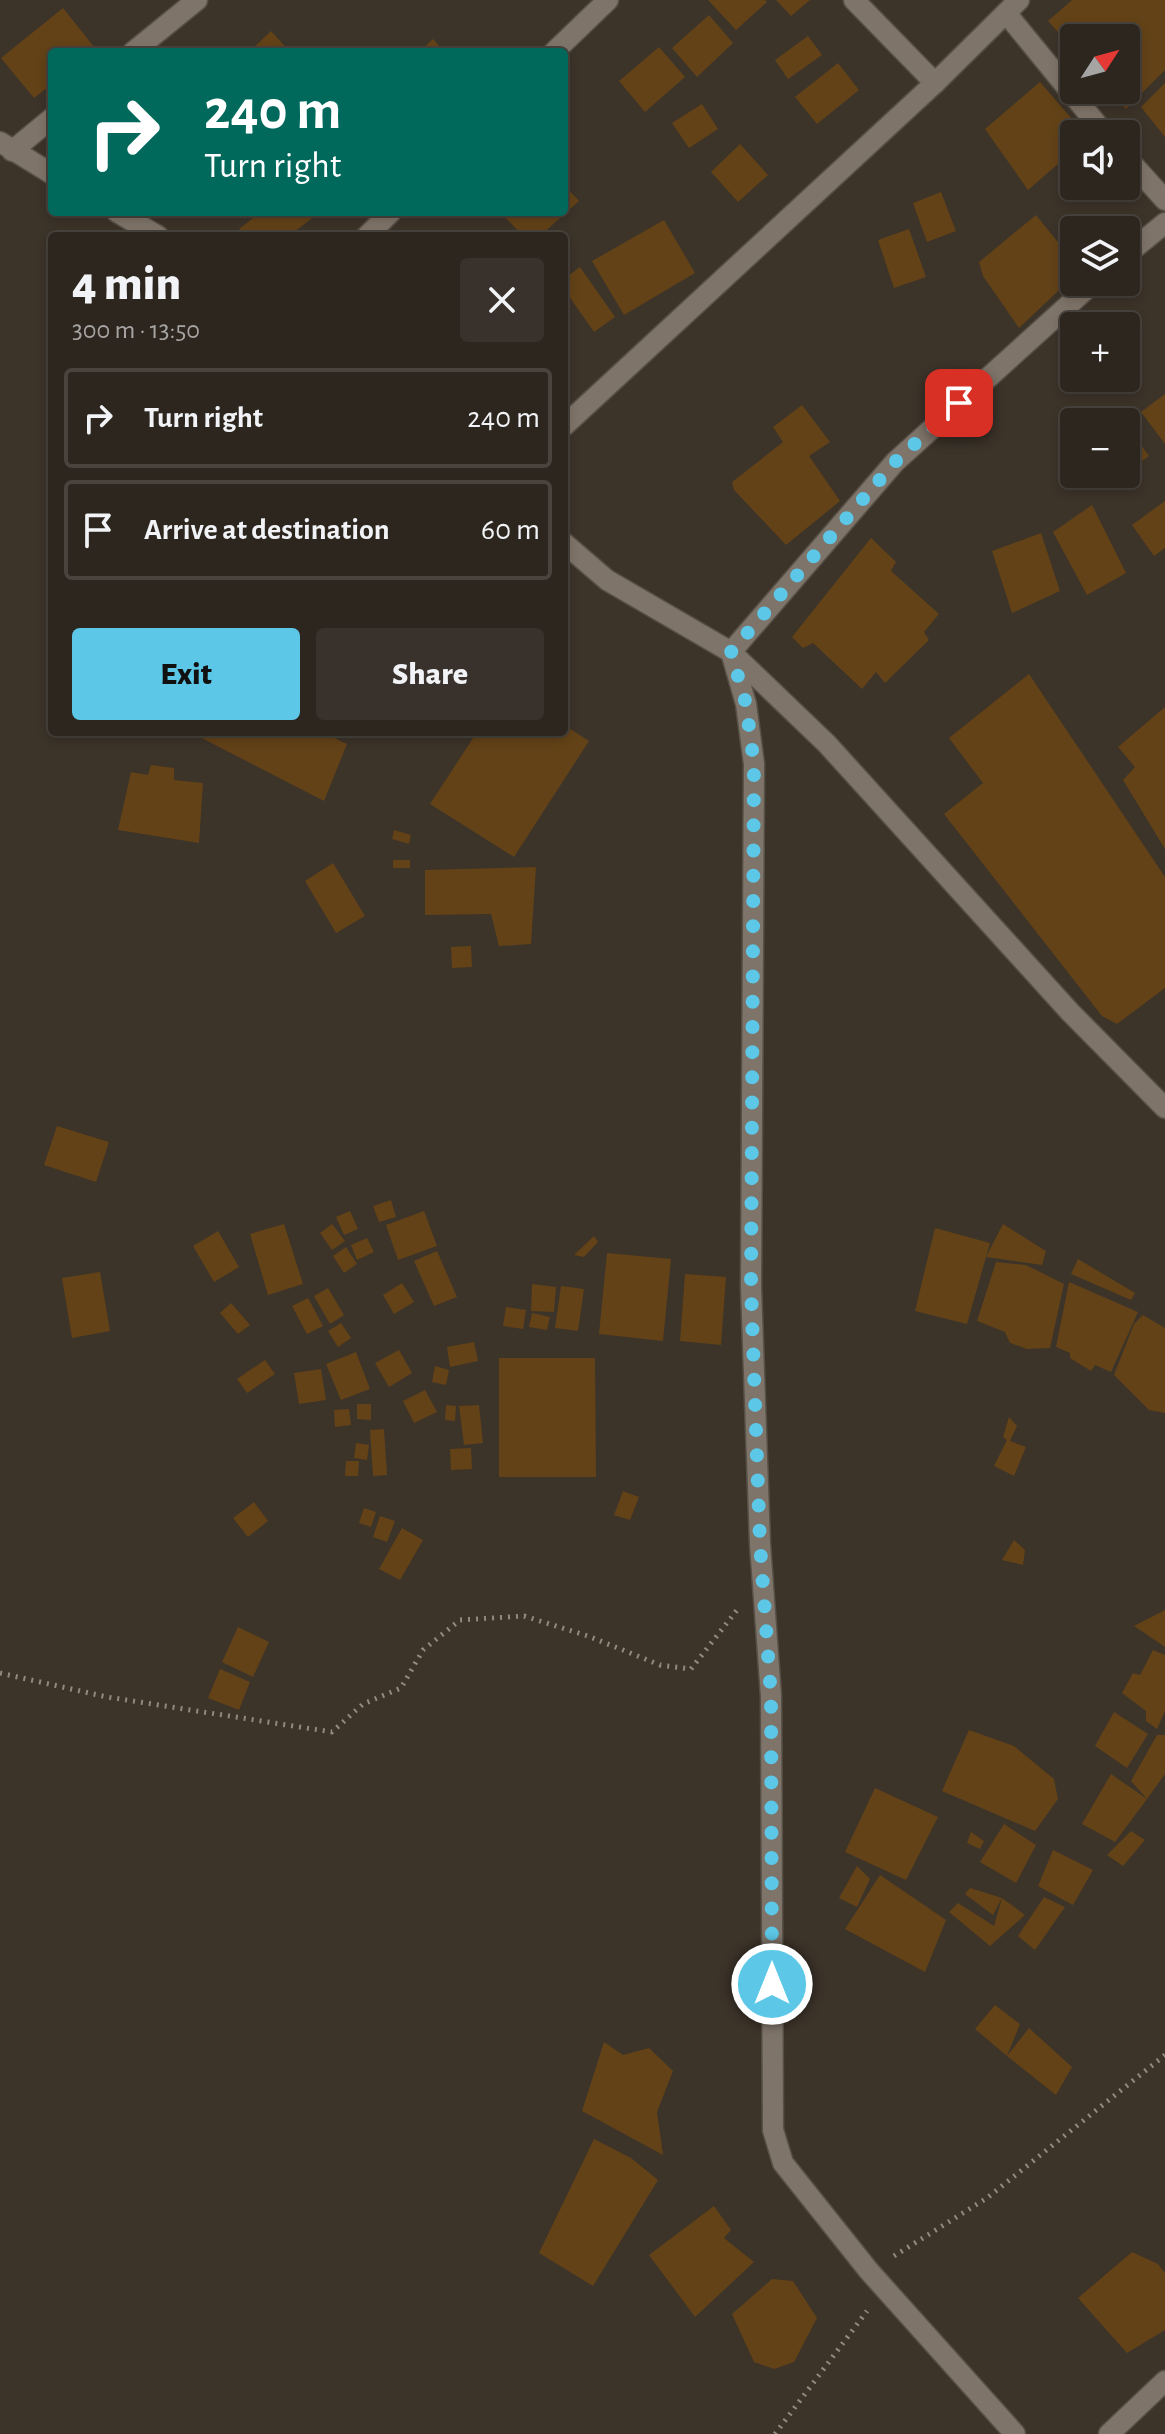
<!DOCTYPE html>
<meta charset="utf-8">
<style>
body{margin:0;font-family:"Alegreya Sans",sans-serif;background:#39322c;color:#f1f3f6;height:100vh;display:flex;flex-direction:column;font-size:30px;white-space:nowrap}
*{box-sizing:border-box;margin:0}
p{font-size:26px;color:#a7a5a4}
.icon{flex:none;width:44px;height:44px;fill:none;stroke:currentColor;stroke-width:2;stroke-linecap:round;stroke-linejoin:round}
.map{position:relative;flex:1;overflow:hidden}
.details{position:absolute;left:48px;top:232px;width:520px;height:504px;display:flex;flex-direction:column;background:#2d261f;border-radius:8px;box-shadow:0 4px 12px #0003,0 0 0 2px #48433d}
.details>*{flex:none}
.top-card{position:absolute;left:48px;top:48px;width:520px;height:168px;border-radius:8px;box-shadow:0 4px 12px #0003,0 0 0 2px #48433d;background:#00695c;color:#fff;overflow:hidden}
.needle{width:52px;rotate:54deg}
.fabs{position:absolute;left:1060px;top:24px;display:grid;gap:16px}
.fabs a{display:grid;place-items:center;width:80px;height:80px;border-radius:8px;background:#2d261f;box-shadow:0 4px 12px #0003,0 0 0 2px #48433d;font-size:40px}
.pin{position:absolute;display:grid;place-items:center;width:68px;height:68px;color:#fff;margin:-34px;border-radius:16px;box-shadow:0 4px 12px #0006}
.me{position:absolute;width:88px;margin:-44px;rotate:0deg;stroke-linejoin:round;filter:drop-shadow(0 0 6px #0008)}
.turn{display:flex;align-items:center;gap:28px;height:168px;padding:0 24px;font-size:36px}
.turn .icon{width:104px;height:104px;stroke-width:2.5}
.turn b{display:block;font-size:56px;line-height:68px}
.round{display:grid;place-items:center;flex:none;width:84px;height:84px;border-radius:8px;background:#39322c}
.summary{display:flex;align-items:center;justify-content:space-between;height:136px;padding:0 24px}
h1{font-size:48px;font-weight:800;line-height:60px}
.cta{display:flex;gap:16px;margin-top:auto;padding:16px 24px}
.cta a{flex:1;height:92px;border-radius:8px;background:#5cc7e7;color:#111;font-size:32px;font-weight:800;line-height:92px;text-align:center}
.cta a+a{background:#39322c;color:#f1f3f6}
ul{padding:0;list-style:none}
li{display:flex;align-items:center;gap:24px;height:100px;margin:0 16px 12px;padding:0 8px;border:4px solid #48433d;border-radius:8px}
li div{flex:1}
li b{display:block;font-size:30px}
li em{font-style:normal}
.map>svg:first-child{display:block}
</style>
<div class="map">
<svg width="1165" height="2434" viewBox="0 0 1165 2434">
<rect width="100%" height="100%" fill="#3c3329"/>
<g fill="#634217">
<polygon points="708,0 765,0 767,2 736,30"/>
<polygon points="776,0 810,0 791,16"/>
<polygon points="1072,0 1165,0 1165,70 1126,109 1109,90 1126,90 1126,38 1074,38 1074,50 1048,21"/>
<polygon points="63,8 95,48 90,52 52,52 52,84 34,98 1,58"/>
<polygon points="709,15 733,43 697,77 672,48"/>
<polygon points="271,31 290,52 249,52"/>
<polygon points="808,36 822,55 788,79 775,60"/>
<polygon points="433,39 445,52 419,52"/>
<polygon points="659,47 685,77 645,112 619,81"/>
<polygon points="838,63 859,90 817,124 795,97"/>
<polygon points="1040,82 1085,134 1074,134 1074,150 1028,190 985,129"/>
<polygon points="1165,83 1165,137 1141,107"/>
<polygon points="702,104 718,129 689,148 672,123"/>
<polygon points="740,144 768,175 738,202 711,172"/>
<polygon points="564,185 579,201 540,236 523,236 500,212 564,212"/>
<polygon points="941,192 956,231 927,242 913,203"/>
<polygon points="261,212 320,212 289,236 245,236 239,229"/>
<polygon points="1036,215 1074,262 1074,276 1019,328 983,276 979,262"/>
<polygon points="664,220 695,273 624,315 592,261"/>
<polygon points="909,229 926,277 894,288 878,240"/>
<polygon points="580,267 615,317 594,332 564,289 564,279"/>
<polygon points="1165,394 1165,444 1141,412"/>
<polygon points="802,405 830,442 809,456 840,501 786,545 734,490 732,482 783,442 773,427"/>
<polygon points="1129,428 1149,456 1126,473 1126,430"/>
<polygon points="1165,501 1165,548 1154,556 1132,525"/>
<polygon points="1092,505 1126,573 1087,595 1053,532"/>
<polygon points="1041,533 1060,591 1012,613 992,551"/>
<polygon points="871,538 896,562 891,571 939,614 924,632 929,640 885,683 876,672 862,689 813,643 803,648 792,637"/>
<polygon points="1029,674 1165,877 1165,988 1117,1024 1102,1016 944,814 983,783 949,738"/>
<polygon points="1165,707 1165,849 1123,780 1135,767 1118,747"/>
<polygon points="564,725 589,741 514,857 430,804 477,732 564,732"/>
<polygon points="190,732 322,732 347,744 324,801"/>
<polygon points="151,765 174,768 174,780 203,783 199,843 118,830 131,772 148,775"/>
<polygon points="394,830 411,835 409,844 392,839"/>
<rect x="393" y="860" width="17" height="8"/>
<polygon points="333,863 365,916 336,933 305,881"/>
<polygon points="536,867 531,944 499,946 491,914 425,915 425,870"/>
<polygon points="471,946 472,967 452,968 451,947"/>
<polygon points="57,1126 109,1142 96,1182 44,1165"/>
<polygon points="391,1200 396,1217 379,1222 373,1206"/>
<polygon points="350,1211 358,1229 344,1235 336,1217"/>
<polygon points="424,1211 437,1246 398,1260 386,1225"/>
<polygon points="284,1224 303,1284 268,1295 250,1234"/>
<polygon points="332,1224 345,1241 332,1250 320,1233"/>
<polygon points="1003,1224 1046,1251 1042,1265 986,1257"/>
<polygon points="935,1228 990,1243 967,1324 915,1311"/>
<polygon points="218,1231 239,1267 214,1282 193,1246"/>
<polygon points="594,1236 598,1242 584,1257 574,1255"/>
<polygon points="367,1238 374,1252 357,1260 351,1245"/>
<polygon points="346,1247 357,1264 344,1273 333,1256"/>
<polygon points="437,1251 457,1297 434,1306 414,1261"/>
<polygon points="607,1253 671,1259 663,1341 599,1334"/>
<polygon points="1078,1259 1135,1293 1131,1300 1071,1274"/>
<polygon points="996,1262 1026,1265 1064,1284 1050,1348 1027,1349 1010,1343 1005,1332 977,1321"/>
<polygon points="100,1272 110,1331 72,1338 62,1278"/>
<polygon points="685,1274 726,1277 721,1345 680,1341"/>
<polygon points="1069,1282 1138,1312 1111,1372 1095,1365 1091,1371 1070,1358 1070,1353 1056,1347"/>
<polygon points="402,1283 414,1302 394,1314 383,1295"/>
<polygon points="532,1284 556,1287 554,1312 531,1311"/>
<polygon points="561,1286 584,1289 578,1331 555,1328"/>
<polygon points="328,1288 344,1315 330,1324 314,1296"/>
<polygon points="308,1298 323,1326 307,1334 292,1306"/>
<polygon points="231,1303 250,1325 238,1334 220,1313"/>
<polygon points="506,1307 526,1310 523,1329 503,1326"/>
<polygon points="532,1313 550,1317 547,1330 529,1327"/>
<polygon points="1143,1315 1165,1328 1165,1413 1149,1410 1114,1375 1134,1324"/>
<polygon points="341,1323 351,1338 338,1347 328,1331"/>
<polygon points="474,1342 478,1361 450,1367 447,1347"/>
<polygon points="399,1350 412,1373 389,1387 375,1363"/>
<polygon points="356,1352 370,1389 341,1400 326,1364"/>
<polygon points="499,1358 595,1358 596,1477 499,1477"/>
<polygon points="265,1360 275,1374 247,1393 237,1379"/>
<polygon points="435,1366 449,1370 446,1385 432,1382"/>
<polygon points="321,1369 326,1400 299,1404 294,1373"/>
<polygon points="425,1390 437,1412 414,1423 403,1401"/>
<polygon points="357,1404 371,1404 371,1420 357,1419"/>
<polygon points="446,1405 456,1406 455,1421 445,1420"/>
<polygon points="479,1405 483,1443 464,1445 459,1406"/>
<polygon points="349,1409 351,1425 335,1427 334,1410"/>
<polygon points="1009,1417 1017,1426 1010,1441 1026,1447 1014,1476 994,1466 1007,1440 1003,1437"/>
<polygon points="384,1429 387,1475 373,1476 370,1430"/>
<polygon points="356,1443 369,1445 367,1460 354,1458"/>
<polygon points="471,1448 472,1469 451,1470 450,1449"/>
<polygon points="346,1461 359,1461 358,1476 345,1476"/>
<polygon points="623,1491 639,1497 630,1520 614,1515"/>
<polygon points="254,1502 268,1521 248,1537 233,1518"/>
<polygon points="364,1508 376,1512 371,1527 359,1523"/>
<polygon points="380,1516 395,1521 387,1542 373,1537"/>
<polygon points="402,1528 423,1540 400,1580 379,1569"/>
<polygon points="1014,1540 1025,1550 1023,1565 1002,1560"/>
<polygon points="1165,1610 1165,1647 1134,1626"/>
<polygon points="238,1627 269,1642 253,1677 222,1662"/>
<polygon points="1153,1650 1165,1655 1165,1711 1157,1729 1146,1721 1146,1711 1122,1693 1133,1673 1140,1675"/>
<polygon points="220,1669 250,1682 239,1710 208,1698"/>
<polygon points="1114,1712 1148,1734 1127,1768 1095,1746"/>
<polygon points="969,1730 1014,1746 1054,1779 1058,1799 1035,1831 942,1791"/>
<polygon points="1157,1735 1165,1735 1165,1774 1147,1799 1131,1781"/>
<polygon points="1111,1774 1147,1799 1115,1842 1082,1824"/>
<polygon points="875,1788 938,1817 906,1880 845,1852"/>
<polygon points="1004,1824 1036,1845 1016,1883 980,1862"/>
<polygon points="1131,1831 1145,1840 1123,1866 1107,1855"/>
<polygon points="971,1832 984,1841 980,1849 967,1843"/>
<polygon points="1053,1850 1093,1870 1073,1905 1038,1886"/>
<polygon points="857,1866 870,1879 857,1907 839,1898"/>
<polygon points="880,1875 946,1920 925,1972 845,1929"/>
<polygon points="970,1888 1002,1898 1025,1915 990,1946 949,1912 958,1903 994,1926 1002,1898 993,1915 965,1894"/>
<polygon points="1044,1897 1065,1907 1035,1950 1018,1936"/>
<polygon points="995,2005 1020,2024 1007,2056 975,2029"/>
<polygon points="1029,2028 1072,2067 1056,2095 1007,2056"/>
<polygon points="604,2042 623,2055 649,2048 673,2071 657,2112 663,2155 582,2111"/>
<polygon points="594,2139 631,2158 658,2180 593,2286 539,2253"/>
<polygon points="714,2206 731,2230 724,2238 754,2262 695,2317 649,2255"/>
<polygon points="1132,2252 1158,2264 1165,2273 1165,2330 1127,2353 1078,2298"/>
<polygon points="772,2279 793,2281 817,2318 794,2362 774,2369 754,2362 732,2314"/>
</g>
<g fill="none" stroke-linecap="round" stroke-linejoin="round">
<g stroke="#575047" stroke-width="23">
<g id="minor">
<polyline points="854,0 935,83"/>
<polyline points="1006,13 1105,134"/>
<polyline points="133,52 197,0"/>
<polyline points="554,52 608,0"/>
<polyline points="0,142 52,174"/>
<polyline points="12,151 52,118"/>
<polyline points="1126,157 1165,200"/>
<polyline points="117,212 158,236"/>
<polyline points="367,236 391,212"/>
<polyline points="1126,255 1165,223"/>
<polyline points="564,426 935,83 1019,0"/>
<polyline points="564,543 607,580 731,652 827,744 1070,1012 1165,1108"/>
<polyline points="1015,2434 869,2271 783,2163 773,2130 771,1696 760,1544 751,1287 754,764 746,704 731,652 895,462 1094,282"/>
<polyline points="1109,2434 1165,2381"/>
</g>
</g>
<g stroke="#918a81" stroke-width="5" stroke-dasharray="2 6" stroke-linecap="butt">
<polyline points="0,1673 107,1697 332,1732 363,1704 401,1688 423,1650 460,1620 524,1616 588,1636 660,1665 691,1669 737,1610"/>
<polyline points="894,2256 987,2198 1165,2055"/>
<polyline points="775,2434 867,2311"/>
</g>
<use href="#minor" stroke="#7f7469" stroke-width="20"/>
</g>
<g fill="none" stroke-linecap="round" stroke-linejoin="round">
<polyline stroke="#5cc7e7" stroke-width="14" stroke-dasharray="0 25.2" points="772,1984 771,1696 760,1544 751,1287 754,764 746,704 731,652 895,462 959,403"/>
</g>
</svg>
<div class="fabs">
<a><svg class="needle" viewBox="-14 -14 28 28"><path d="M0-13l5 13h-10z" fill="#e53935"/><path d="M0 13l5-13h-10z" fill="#a7a5a4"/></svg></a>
<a><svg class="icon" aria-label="sound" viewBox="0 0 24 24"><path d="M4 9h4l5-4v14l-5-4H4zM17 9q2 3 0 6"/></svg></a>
<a><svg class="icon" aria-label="layers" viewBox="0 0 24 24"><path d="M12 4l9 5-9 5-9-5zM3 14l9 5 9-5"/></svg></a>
<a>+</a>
<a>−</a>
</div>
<div class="pin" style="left:959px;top:403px;background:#d93025"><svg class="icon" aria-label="arrive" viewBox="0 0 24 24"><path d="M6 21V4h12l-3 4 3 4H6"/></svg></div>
<svg class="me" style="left:772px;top:1984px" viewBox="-20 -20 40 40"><circle r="17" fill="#5cc7e7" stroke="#fff" stroke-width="3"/><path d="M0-11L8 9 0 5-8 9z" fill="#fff"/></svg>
<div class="top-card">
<div class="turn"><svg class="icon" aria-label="right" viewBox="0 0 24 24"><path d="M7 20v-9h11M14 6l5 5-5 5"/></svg><div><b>240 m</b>Turn right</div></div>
</div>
<section class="details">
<div class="summary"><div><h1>4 min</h1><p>300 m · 13:50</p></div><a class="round"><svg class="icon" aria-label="close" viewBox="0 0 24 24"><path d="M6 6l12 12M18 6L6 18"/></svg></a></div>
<ul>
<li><svg class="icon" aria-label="right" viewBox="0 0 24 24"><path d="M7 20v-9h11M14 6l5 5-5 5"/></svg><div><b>Turn right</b></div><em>240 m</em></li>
<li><svg class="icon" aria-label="arrive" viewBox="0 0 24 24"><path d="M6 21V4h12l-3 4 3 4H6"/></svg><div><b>Arrive at destination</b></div><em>60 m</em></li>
</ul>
<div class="cta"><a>Exit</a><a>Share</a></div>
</section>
</div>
